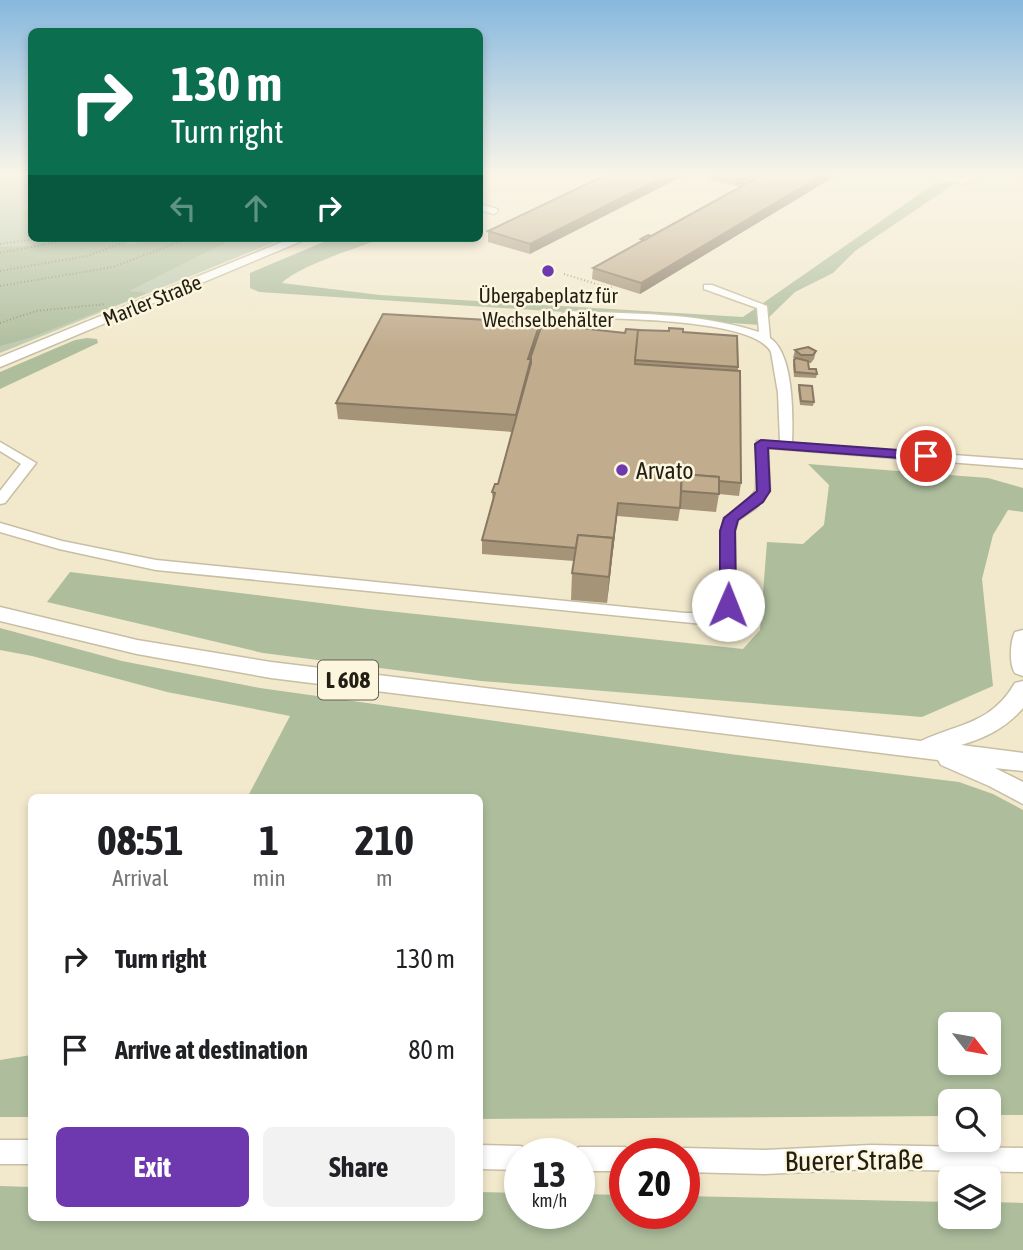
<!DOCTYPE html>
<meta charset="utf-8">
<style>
body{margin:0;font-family:"Asap Condensed",sans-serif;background:#f2f2f2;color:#202124;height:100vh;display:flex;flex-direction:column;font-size:26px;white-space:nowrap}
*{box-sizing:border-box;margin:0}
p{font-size:23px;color:#757577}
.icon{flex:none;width:38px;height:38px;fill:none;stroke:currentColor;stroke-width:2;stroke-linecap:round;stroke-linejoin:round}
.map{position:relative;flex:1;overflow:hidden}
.details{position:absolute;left:28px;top:794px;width:455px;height:427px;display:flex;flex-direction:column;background:#fff;border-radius:10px;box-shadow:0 4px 10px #0003}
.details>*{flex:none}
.banner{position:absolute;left:28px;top:28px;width:455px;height:214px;border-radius:10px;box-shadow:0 4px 10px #0003;background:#0b6e4f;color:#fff;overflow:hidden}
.needle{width:46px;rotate:121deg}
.controls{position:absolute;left:938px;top:1012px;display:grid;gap:14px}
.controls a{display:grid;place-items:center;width:63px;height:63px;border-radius:10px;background:#fff;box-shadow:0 4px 10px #0003;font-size:35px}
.speed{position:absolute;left:504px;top:1138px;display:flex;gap:14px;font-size:35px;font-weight:700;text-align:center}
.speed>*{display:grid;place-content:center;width:91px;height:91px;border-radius:50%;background:#fff;box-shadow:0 4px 10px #0003;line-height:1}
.speed small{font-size:18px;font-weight:400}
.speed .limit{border:10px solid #d22;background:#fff;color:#111}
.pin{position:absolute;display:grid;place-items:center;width:60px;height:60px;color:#fff;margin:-30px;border:4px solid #fff;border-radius:50%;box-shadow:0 2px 7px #0007}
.me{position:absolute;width:77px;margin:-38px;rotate:1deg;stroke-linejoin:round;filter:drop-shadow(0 0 5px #0008)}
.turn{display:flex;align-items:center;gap:24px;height:147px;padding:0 28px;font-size:32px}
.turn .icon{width:91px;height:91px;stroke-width:2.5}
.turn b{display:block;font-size:49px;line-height:60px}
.lanes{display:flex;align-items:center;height:66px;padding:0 28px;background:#0003;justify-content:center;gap:35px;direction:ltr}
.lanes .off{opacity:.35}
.eta{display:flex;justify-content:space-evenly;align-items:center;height:119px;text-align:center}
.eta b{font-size:42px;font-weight:700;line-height:49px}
.cta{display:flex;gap:14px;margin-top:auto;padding:14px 28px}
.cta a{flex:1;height:80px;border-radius:10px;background:#6e38ae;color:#fff;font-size:28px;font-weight:700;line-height:80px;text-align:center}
.cta a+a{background:#f2f2f2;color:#202124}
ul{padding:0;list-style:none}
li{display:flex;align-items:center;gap:21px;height:91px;padding:0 28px}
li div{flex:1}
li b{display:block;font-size:26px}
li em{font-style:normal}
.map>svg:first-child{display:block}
</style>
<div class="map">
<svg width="1023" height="1250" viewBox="0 0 1023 1250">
<rect width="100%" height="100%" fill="#f2e9cd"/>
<polygon fill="#bdcab0" points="0,173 31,173 32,238 285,238 0,353"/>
<g fill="#aebe9d" fill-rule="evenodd">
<path d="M944 182 954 184 855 251 833 273 795 292 761 325 259 292 250 288V273L333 238H383C358 248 300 265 282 283L380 295 743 317 934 184 940 185Z"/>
<polygon points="71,238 114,238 117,242 132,245 150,238 235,238 129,291 147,293 29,338 0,346 0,247 30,246"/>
<polygon points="87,338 97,339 98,343 0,389 0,372 75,340"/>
<polygon points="808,464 988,478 1023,488 1023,512 1008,510 993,535 982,579 993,686 922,717 481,681 263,653 47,602 70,572 369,609 743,649 760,630 767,542 803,544 824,525 829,485"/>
<path d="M0 628 122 661 260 688 730 754 959 782 993 794 1023 810V1115H989V1101H950V1116L480 1119V798H247L290 716 167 692 32 656 0 650ZM950 1024H989V1062H950Z"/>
<polygon points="31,1055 31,1117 0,1117 0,1060"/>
<polygon points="0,1186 31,1187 32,1218 480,1218 480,1192 520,1193 520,1213 579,1213 579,1194 625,1195 625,1213 684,1213 684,1196 950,1202 950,1216 989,1216 989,1202 1023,1203 1023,1250 0,1250"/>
</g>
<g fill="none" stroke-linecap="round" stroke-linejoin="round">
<g stroke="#c7bea3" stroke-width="3">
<g id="minor">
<polygon points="972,173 981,173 964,184 935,177 939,175 963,179"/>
<polygon points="480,204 497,209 498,211 494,214 480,210"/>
<path d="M704 285H712L767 306 770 338C794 354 793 416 792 443L1023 460V468L768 448 770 491 756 508 738 520 735 531 736 605 725 617 703 624 156 570 59 549 0 532V523L62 541 156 560 685 613H709L720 604 721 531 724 518 746 502 756 490 757 441 780 442 778 393 771 352C753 317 606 319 567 317L562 314 567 311C631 314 697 312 759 332L757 308 704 289Z"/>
<polygon points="0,442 36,463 5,503 0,504 0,491 21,464 0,451"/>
<rect x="0" y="1140" width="32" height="24"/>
<polygon points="480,1145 520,1146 529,1149 530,1153 520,1153 520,1170 480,1169"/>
<polygon points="871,1145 1023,1148 1023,1172 871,1169 765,1174 684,1172 684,1153 674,1153 684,1148 765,1150"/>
<polygon points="579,1147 625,1147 635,1153 625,1153 625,1171 579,1171 579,1153 569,1153"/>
</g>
</g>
<g stroke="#c7bea3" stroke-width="3">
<g id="major">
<polygon points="292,238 309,238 0,367 0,357"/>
<path d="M0 607 137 640 271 662 921 741C960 723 991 724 1015 683L1023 681V708C1006 728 985 738 961 745L1023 753V771L995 768 1023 782V804L989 786 941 765 938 760 271 678 137 654 0 621Z"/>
<path d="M1023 630V676L1015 673C1009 664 1010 642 1015 632Z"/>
</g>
</g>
<g stroke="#96907b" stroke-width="2" stroke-dasharray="1 2.5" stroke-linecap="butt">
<polyline points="0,244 43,238"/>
<polyline points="0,253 78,238"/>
<polyline points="0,271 87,256 136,238"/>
<polyline points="564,274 609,288 613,286"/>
<polyline points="0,286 113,267 189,238"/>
<polyline points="0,323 36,311 106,304"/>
</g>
<use href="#minor" fill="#fff" fill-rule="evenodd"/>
<use href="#major" fill="#fff" fill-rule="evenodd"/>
</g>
<g fill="#a69479">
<polygon points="612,172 530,254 488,242 488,231"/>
<polygon points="712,172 836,172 835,176 640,294 592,279 593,268 641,242 641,239 651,236 738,188 738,185 736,186 710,180"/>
<polygon points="855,172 876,172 871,176"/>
<polygon points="540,329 625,333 683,332 738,367 741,483 739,496 719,494 716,512 680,509 678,521 617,516 607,603 571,600 572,573 574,561 482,554 482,540 493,502 492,492 498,484 512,432 338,419 336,403"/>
<polygon points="795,350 816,351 814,359 811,363 808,363 809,369 817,374 816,378 794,377 793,364 795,359 793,358"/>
<polygon points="799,385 814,402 813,406 800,405 798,389"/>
</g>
<g fill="#877863">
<polygon points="673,172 691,172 530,254 530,244"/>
<polygon points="827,172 836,172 835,176 640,294 641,283"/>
<polygon points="748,173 747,180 739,183 738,185 736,186 737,179"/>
<polygon points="618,503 617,516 607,603 609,577"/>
</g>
<g fill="#c1ac8d" stroke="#877863" stroke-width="2">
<polygon points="612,172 673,172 530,244 488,231"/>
<polygon points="712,172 745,172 748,173 737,179 711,173"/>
<polygon points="759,172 827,172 641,283 593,268 764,174"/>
<polygon points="753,175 758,177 747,183 739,183"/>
<polygon points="648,235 651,236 645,240 641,239"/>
<polygon points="383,314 540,323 528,359 531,359 516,415 336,403"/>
<polygon points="542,324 625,333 626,329 639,330 635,364 740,371 741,483 719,481 719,477 682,474 680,508 618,503 612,551 613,538 578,535 576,548 482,540 495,493 492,492 495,484 498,484 531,363 531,359 530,359"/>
<polygon points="669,328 683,329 683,332 737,336 738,367 635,360 638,330 669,331"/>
<polygon points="808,347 816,351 813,355 801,355 795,350"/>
<polygon points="796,358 808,361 809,369 816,369 817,374 795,372 794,360"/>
<polygon points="799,385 812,386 814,402 801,401"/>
<polygon points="682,474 719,477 719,494 681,491"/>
<polygon points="578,535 613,538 609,577 572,573"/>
</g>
<linearGradient id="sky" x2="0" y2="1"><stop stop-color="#87b8de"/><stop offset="0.5" stop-color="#f9f5e8"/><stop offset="1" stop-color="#f9f5e8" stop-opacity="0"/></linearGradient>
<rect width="1023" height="348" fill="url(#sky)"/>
<polygon fill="#6e38ae" stroke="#482471" stroke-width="2" points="761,440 926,452 933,456 926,460 768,448 770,491 763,502 738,520 735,531 736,605 728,610 720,605 720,531 724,518 757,491 755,444"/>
<g fill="#6e38ae" stroke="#fdf6df" stroke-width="2.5">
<circle cx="548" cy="271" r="7"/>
<circle cx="622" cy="470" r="7"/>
</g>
<g text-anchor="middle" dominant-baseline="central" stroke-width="5" stroke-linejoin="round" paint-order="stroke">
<g font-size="21" fill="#221e14" stroke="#fdf6df">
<text x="548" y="295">Übergabeplatz für<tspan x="548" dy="24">Wechselbehälter</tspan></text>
</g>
<g font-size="21" fill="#221e14" stroke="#fdf6df">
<text transform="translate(152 300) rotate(-22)">Marler Straße</text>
</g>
<rect fill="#fdf6df" stroke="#645f51" stroke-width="2" x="318" y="660.5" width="60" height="39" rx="5"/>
<g font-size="23" font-weight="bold" fill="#221e14">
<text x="348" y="680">L 608</text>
</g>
<g font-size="24" fill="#221e14" stroke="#fdf6df" text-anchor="start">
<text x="636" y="470">Arvato</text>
</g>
<g font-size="28" fill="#221e14" stroke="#fdf6df">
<text transform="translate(854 1160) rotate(-1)">Buerer Straße</text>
</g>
</g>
</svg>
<div class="controls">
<a><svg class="needle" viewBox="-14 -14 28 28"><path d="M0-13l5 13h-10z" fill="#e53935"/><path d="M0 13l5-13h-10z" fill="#757577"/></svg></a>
<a><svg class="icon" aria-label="search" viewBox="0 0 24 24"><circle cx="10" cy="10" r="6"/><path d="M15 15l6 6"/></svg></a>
<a><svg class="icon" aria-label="layers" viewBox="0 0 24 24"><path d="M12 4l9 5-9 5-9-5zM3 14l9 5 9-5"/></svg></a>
</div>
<div class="speed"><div>13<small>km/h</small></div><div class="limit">20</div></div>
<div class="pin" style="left:926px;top:456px;background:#d93025"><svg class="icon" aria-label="arrive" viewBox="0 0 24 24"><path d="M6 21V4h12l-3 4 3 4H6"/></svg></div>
<svg class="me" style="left:728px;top:605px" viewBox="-20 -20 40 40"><circle r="19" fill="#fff"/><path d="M0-13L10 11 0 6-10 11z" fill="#6e38ae"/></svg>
<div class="banner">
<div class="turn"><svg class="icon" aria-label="right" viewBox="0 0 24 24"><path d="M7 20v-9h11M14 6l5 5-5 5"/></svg><div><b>130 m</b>Turn right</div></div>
<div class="lanes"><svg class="icon off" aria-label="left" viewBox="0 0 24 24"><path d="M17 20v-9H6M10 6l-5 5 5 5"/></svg><svg class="icon off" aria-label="ahead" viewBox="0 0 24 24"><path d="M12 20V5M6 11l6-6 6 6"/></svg><svg class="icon" aria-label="right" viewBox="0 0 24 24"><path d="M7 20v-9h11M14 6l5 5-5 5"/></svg></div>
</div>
<section class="details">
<div class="eta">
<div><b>08:51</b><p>Arrival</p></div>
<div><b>1</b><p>min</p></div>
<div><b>210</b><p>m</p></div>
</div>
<ul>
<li><svg class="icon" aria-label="right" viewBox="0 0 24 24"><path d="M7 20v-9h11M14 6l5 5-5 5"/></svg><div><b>Turn right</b></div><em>130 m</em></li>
<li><svg class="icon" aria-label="arrive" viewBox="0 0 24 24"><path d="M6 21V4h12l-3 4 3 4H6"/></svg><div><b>Arrive at destination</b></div><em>80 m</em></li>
</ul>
<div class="cta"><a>Exit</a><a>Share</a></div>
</section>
</div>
